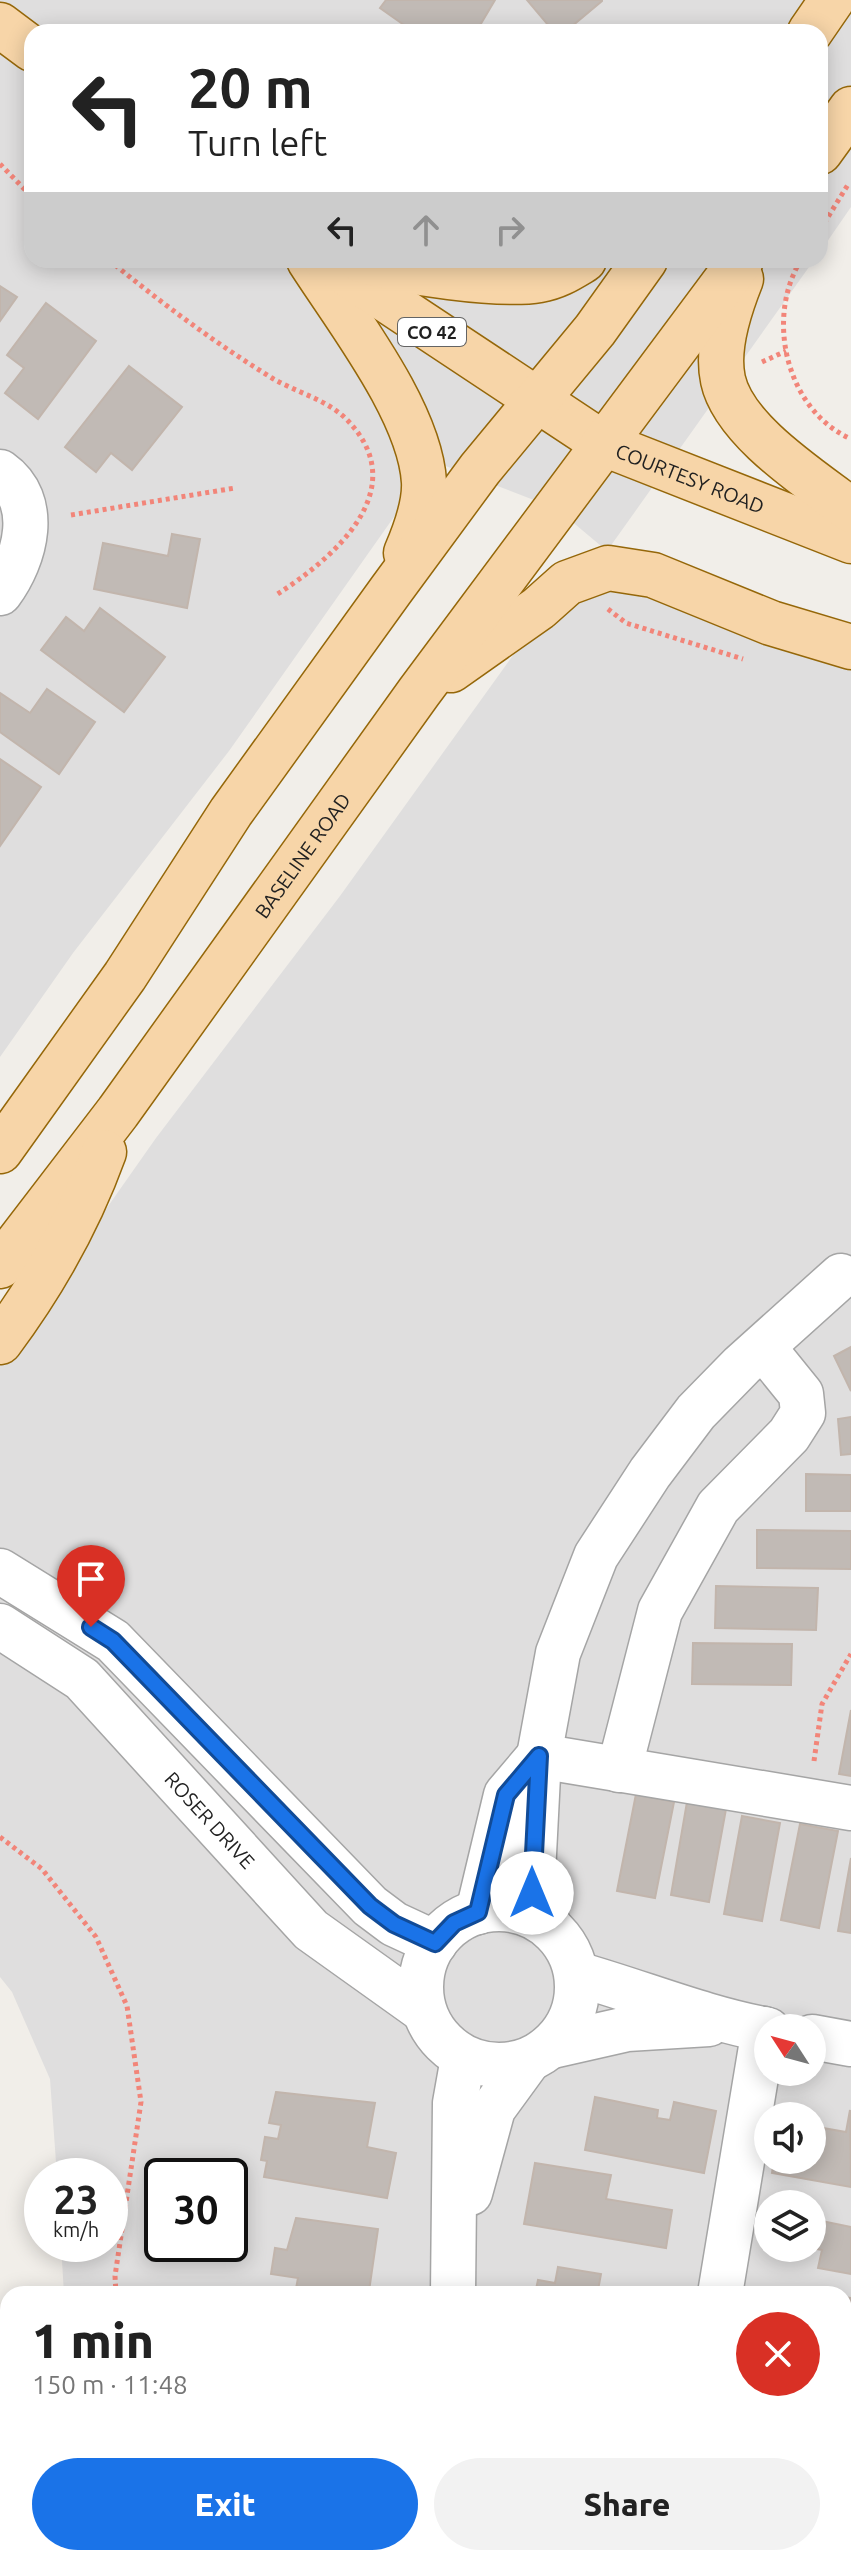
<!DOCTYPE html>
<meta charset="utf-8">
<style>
body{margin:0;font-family:Ubuntu,sans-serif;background:#f2f2f2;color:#222;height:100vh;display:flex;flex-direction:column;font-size:30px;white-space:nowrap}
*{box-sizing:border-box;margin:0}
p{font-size:26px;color:#767676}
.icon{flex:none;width:44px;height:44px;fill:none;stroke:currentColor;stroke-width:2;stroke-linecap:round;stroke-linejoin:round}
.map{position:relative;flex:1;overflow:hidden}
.details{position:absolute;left:0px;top:2286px;width:852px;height:280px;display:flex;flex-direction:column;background:#fff;border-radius:24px 24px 0 0;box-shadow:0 4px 20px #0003}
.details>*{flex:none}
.top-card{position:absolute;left:24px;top:24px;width:804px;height:244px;border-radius:24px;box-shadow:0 4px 20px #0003;background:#fff;color:#222;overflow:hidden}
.needle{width:52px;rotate:306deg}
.buttons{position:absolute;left:754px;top:2014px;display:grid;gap:16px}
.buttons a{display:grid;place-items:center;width:72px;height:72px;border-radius:50%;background:#fff;box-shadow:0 4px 20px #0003;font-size:40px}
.speed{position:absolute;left:24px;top:2158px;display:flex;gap:16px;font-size:40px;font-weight:700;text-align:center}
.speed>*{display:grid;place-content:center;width:104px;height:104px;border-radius:50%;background:#fff;box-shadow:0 4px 20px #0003;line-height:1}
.speed small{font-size:20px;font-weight:400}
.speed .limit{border:4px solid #111;border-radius:12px;background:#fff;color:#111}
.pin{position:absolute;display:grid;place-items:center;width:68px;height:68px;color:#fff;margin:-82px -34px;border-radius:50% 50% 50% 0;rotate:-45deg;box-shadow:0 0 8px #0007}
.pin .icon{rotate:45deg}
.me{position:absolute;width:88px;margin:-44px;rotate:0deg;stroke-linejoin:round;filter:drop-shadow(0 0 6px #0008)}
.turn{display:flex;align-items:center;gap:28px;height:168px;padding:0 32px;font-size:36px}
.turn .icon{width:104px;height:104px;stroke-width:2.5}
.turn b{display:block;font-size:56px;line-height:68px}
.lanes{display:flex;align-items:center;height:76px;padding:0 32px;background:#0003;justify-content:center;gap:40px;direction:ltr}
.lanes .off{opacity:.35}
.round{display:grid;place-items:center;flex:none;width:84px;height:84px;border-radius:42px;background:#f2f2f2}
.summary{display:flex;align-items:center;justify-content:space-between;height:136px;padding:0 32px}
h1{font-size:48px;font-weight:800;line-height:60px}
.action{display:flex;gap:16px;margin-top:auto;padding:16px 32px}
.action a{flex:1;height:92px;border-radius:48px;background:#1a73e8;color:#fff;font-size:32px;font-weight:800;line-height:92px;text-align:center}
.action a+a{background:#f2f2f2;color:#222}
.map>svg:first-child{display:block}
</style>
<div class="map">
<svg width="851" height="2566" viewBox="0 0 851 2566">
<rect width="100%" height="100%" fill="#f1eee9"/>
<g fill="#dfdede" fill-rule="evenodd">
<polygon points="0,0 851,0 851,207 820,252 820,32 32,32 32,260 814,260 607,551 557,509 430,460 401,472 401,499 396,514 229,751 73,953 0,1057"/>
<path d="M630 587 851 664V2566H82V2558H844V2294H64L61 2244H110V2176H57L50 2079 12 1992 0 1977V1360L156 1138 340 896 542 615 568 597ZM768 2028H812V2072H768ZM768 2116H812V2160H768ZM162 2176H230V2244H162ZM768 2204H812V2248H768Z"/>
</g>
<g fill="#c1bab5" stroke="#c2b5ac" stroke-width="2">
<polygon points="386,0 495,0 476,32 414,32 380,8"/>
<polygon points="527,0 602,0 602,1 565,32 554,32"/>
<polygon points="0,286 17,297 0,321"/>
<polygon points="46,303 96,341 38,419 5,393 24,368 7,355"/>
<polygon points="129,366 182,407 132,470 111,453 96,472 65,447"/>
<polygon points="172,534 200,539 187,608 94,589 103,543 168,556"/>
<polygon points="100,608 165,657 124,712 41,650 66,617 84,631"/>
<polygon points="47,689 95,722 59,774 0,732 0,693 30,713"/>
<polygon points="0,759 41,787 0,846"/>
<polygon points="851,1347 851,1391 834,1356"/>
<polygon points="851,1417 851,1454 841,1455 838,1419"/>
<polygon points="806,1474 851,1475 851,1511 806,1511"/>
<polygon points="757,1530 851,1531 851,1569 757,1568"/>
<polygon points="716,1586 818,1588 816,1630 715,1628"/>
<polygon points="693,1643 792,1644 791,1685 692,1684"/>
<polygon points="851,1710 851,1776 839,1774"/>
<polygon points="636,1794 674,1802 655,1898 617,1891"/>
<polygon points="687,1802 726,1809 709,1902 671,1895"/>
<polygon points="742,1816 780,1823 762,1921 724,1914"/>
<polygon points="800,1824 838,1831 819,1928 781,1920"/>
<polygon points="851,1858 851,1933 838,1931"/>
<polygon points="276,2092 375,2103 367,2147 396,2153 387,2198 264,2177 267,2161 261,2160 265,2137 278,2139 281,2125 269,2123"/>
<polygon points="595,2097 658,2110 657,2118 670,2120 674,2102 716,2111 704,2173 585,2150"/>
<polygon points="850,2110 851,2187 772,2173 774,2160 812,2160 812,2141 817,2127 846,2132"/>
<polygon points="535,2163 611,2175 606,2199 672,2210 666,2248 524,2224"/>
<polygon points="812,2210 819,2211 817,2220 851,2227 851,2274 818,2268 822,2250 811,2248"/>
<polygon points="296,2218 378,2229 369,2291 360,2290 359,2294 295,2294 298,2278 271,2274 275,2248 287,2250"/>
<polygon points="558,2267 601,2274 598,2290 616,2294 535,2294 538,2280 555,2283"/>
<polygon points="789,2288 825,2294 788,2294"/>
<polygon points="844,2297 851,2298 851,2361 847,2384 844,2383"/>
<polygon points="844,2404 851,2406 844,2453"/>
<polygon points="844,2485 850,2486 844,2515"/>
<polygon points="491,2558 620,2558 619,2566 490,2566"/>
</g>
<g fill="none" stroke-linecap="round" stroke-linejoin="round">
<g stroke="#a5a5a5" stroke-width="47">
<g id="minor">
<path d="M0 472C41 501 26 558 0 593"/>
<polyline points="0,1571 113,1641 370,1906 394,1924 435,1943"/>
<path id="s1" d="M0 1626 82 1679 311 1930 423 2010"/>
<polyline points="539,1756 851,1808"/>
<polyline points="619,1770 660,1611 718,1507 789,1435 803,1413 801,1394 763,1347"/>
<circle cx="499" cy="1987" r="78"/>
<polyline points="478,1912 506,1795 539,1756"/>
<polyline points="549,1925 532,1893 539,1756 558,1653 596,1556 650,1473 696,1412 742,1365 841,1276"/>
<path d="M577 1974C641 1992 703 2018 768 2030"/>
<polyline points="812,2037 851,2044"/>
<polyline points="552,2046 627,2029 709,2024"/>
<polyline points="470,2193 493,2109 528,2061"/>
<polyline points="453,2294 455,2103 463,2058"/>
<polyline points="720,2294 764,2029"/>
<polyline points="438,2566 439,2558"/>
<polyline points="672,2566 674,2558"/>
</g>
</g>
<g stroke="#956709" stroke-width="47">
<g id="major">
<polyline points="0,25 32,49"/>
<polyline points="810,32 832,0"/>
<polyline points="820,152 851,109"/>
<path d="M309 260C346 318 420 412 424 482 425 504 415 532 406 553"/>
<path id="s2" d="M326 260 604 444 851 541"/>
<path d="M361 260C400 272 500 287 539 280 557 277 569 269 584 260"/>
<path d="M741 279C729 309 716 348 723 380 734 431 812 480 851 510"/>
<polyline points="451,670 539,608 567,583 608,568 653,575 771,623 851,647"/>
<polyline points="0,1151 125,976 231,812 391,590 480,469 595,330 645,260"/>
<path id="s3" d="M0 1266 118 1112 419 692 741 260"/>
<path d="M0 1342C44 1283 79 1221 104 1152"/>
</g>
</g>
<g stroke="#f28579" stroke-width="5" stroke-dasharray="4 4" stroke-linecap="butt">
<polyline points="0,164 32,197"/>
<polyline points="820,230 849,183"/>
<path d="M109 260C160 302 215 343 272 378 297 393 330 400 350 423 413 492 331 560 276 595"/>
<path d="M801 260C765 318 786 410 851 439"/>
<polyline points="762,362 786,351"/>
<polyline points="71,515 235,488"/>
<polyline points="608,609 626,623 743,659"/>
<polyline points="814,1761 822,1704 851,1654"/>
<polyline points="0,1837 42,1869 96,1937 127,2006 141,2102 115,2276 116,2294"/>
<polyline points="158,2566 159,2558"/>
</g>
<use href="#minor" stroke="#fff" stroke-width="44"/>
<use href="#major" stroke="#f7d5a8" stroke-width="44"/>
</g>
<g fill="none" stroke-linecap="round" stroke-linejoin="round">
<g stroke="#114b97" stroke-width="20">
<polyline id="route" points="91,1627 113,1641 370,1906 394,1924 435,1943 454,1923 478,1912 506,1795 539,1756 532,1893"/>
</g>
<use href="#route" stroke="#1a73e8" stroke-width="14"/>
</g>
<g text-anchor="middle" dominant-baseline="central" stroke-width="6" stroke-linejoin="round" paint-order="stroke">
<rect fill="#fff" stroke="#646464" stroke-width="2" x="398" y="318" width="68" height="28" rx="6"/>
<g font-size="18" font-weight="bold" fill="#212121">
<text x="432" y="332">CO 42</text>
</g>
<g font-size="20" fill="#212121" stroke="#fff">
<text stroke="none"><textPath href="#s2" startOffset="426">COURTESY ROAD</textPath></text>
<text stroke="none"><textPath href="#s3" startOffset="510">BASELINE ROAD</textPath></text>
<text stroke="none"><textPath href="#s1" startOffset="288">ROSER DRIVE</textPath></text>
</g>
</g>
</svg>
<div class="buttons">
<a><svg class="needle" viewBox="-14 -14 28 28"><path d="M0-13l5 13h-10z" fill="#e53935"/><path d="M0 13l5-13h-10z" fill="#767676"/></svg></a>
<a><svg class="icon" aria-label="sound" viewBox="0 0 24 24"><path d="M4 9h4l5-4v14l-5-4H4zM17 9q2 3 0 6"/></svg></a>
<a><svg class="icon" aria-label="layers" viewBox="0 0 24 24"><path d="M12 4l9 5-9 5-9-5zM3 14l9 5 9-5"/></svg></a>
</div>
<div class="speed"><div>23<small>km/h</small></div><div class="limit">30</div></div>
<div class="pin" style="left:91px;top:1627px;background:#d93025"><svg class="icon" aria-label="arrive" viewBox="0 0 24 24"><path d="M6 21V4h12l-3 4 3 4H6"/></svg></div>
<svg class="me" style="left:532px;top:1893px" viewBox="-20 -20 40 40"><circle r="19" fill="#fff"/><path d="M0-13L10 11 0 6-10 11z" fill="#1a73e8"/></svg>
<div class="top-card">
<div class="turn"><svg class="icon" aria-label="left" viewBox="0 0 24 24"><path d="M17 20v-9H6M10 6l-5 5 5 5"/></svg><div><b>20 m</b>Turn left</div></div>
<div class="lanes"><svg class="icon" aria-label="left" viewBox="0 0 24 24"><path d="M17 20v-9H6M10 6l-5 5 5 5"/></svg><svg class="icon off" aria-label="ahead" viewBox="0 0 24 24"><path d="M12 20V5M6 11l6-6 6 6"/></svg><svg class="icon off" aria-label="right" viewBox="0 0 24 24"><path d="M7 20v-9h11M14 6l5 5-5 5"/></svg></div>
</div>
<section class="details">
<div class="summary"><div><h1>1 min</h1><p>150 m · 11:48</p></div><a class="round" style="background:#d93025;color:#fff"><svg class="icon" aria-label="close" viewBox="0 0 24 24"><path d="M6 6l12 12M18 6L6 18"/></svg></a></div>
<div class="action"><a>Exit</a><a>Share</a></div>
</section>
</div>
